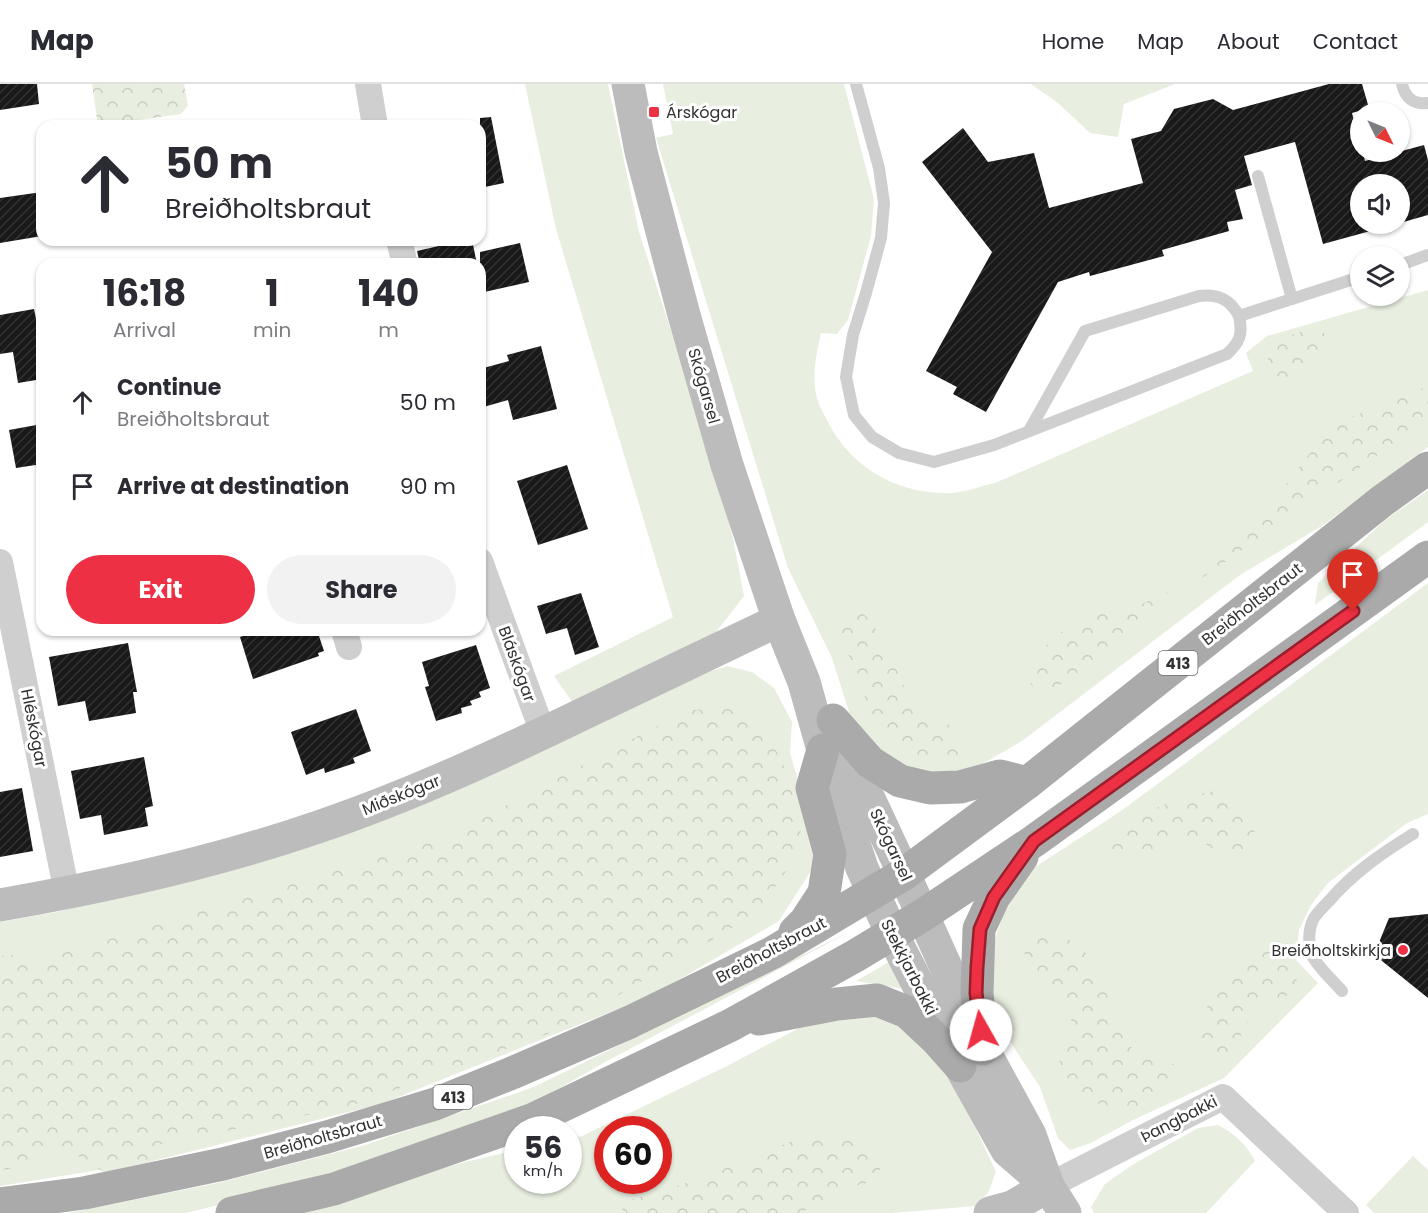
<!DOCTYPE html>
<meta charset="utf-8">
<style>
body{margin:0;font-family:Poppins,sans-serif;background:#f2f2f3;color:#2b2b33;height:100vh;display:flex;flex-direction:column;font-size:22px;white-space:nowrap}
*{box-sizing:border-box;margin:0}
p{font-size:20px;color:#7c7c81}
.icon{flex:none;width:33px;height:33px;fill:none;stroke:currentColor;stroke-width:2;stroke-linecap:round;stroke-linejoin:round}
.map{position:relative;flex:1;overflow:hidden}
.side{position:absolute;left:36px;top:174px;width:450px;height:378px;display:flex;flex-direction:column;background:#fff;border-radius:18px;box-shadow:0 2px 4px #0004}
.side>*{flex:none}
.guide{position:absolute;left:36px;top:36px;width:450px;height:126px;border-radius:18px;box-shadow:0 2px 4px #0004;background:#fff;color:#2b2b33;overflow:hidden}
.needle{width:39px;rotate:133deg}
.controls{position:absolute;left:1350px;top:18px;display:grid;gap:12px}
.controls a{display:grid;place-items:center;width:60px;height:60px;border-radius:50%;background:#fff;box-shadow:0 2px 4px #0004;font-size:30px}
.speed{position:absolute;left:504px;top:1032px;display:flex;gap:12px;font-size:30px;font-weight:700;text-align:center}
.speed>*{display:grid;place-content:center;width:78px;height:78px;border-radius:50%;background:#fff;box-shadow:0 2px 4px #0004;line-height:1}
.speed small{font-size:15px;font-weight:400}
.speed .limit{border:9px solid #d22;background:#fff;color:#111}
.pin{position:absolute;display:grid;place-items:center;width:51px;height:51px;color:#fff;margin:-62px -26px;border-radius:50% 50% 50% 0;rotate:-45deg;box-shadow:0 0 6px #0007}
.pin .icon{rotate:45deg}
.me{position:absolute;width:66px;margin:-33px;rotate:353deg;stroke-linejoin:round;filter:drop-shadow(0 0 4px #0008)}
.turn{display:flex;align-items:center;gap:21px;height:126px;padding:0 30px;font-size:27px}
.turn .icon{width:78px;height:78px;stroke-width:2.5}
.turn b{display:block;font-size:42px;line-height:51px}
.eta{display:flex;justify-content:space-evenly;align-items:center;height:102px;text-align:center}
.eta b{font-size:36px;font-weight:700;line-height:42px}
.action{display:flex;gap:12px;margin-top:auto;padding:12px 30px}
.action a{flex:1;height:69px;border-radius:36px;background:#ed3043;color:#fff;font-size:24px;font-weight:700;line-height:69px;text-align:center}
.action a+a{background:#f2f2f3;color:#2b2b33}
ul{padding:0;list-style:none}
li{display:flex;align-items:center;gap:18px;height:84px;padding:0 30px}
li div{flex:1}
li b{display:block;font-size:22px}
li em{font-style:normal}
header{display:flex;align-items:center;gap:36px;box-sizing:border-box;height:84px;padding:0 30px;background:#fff;border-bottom:2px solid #e1e1e2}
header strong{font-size:28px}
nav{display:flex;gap:33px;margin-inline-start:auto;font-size:21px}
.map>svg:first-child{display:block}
</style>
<header>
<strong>Map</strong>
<nav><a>Home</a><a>Map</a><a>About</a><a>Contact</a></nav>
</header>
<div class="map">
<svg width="1428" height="1129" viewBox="0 0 1428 1129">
<defs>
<pattern id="forest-crowns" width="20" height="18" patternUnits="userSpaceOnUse" patternTransform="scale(1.5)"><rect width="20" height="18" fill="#e8efe0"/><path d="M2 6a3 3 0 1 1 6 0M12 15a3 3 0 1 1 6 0" fill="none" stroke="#c7cdc1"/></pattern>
<pattern id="building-hatch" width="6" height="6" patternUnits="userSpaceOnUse" patternTransform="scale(1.5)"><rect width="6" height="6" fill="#191919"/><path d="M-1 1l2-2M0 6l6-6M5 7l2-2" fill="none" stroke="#323232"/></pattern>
</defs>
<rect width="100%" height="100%" fill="#fff"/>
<g fill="#e8efe0" fill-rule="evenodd">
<polygon points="525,0 608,0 639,148 720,398 732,449 744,512 713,552 573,619 554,592 673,533 556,145"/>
<path d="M663 0H844L874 115 871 152 848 236 837 250 821 249C817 267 813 285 815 304 816 315 821 325 826 334 849 383 896 410 949 409 964 409 980 402 995 399L1253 287 1246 269 1267 252 1428 206V363L1325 440 1240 491 1022 657 977 683 950 691 912 689 855 647 832 574 788 484 656 54 673 50Z"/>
<polygon points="1031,0 1175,0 1124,20 1118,53 1090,49 1058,19"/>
<polygon points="1428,406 1428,438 1315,521 1318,499 1385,436"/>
<polygon points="1428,499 1428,730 1407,739 1328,799 1311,821 1299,846 1296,876 1318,899 1224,994 1133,1036 1091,1059 1070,1066 1058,1054 1040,1003 1009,956 995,927 990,869 1003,832 1029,787 1121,727"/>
<polygon points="727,582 752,588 774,604 792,638 790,669 811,740 814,782 779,837 653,911 381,1020 149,1078 0,1102 0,838 57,828 330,755 698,591"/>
<polygon points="853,846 607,977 539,1016 336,1092 186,1129 68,1129 218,1099 365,1061 534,1003"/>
<polygon points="894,875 903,905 856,897"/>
<path d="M878 927 923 958 963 1017 996 1088 988 1109 975 1122 893 1129H285L465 1078 517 1066 518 1096H568L569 1055 582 1052 729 981 803 942ZM608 1046H658V1096H608Z"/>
<path d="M1218 1041C1234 1049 1247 1061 1255 1077L1206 1129H1094L1091 1123 1105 1100 1132 1081 1198 1044Z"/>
<polygon points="1413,1072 1428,1086 1428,1129 1374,1129 1366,1121"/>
</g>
<g fill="url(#forest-crowns)">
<polygon points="92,0 184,0 188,22 181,30 98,42"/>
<polygon points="1315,243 1325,250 1325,265 1311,284 1291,294 1273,292 1267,283 1269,266 1286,253"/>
<polygon points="1428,302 1428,336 1119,552 1067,598 1047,606 1035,606 1028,596 1036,572 1054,553 1085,533 1134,524 1167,508 1234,463 1262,431 1332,341"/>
<polygon points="854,522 869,535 887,562 905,605 926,629 943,635 959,651 964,672 925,678 902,670 874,636 835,537"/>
<polygon points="735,625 757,633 782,677 802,740 796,773 756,830 561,945 351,1022 161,1060 147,1079 104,1088 62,1062 21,1084 0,1086 0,873 6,871 48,874 281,802 445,753 688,626"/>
<polygon points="1214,707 1235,714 1255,745 1251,760 1240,771 1224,772 1201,757 1178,756 1130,773 1109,768 1106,757 1138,731 1184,713"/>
<polygon points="1033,845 1046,845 1065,852 1087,870 1107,907 1112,931 1126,958 1142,974 1163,974 1178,983 1178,996 1165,1012 1143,1024 1117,1028 1083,1013 1061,986 1059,970 1074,948 1070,931 1051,901 1029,884 1021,858"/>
<polygon points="1277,857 1292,860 1299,891 1292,905 1281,919 1262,920 1250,933 1245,946 1225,972 1212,977 1204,973 1199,950 1207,923 1219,893 1238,881 1252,861"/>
<polygon points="810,1050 863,1059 881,1074 880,1090 865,1100 842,1104 801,1129 619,1129 630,1116 693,1097"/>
</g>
<g fill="url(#building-hatch)">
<polygon points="0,0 37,0 39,20 0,26"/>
<polygon points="1329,0 1362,0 1369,24 1352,29 1360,60 1360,68 1363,68 1365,77 1424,61 1428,76 1428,131 1400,139 1400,100 1360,100 1360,140 1396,140 1323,160 1295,58 1244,72 1252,101 1235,106 1243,135 1227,138 1229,147 1162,166 1164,172 1090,192 1089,188 1058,198 986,328 953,310 957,303 926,287 992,168 922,78 963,44 988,78 1034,69 1049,124 1143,99 1131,55 1161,47 1174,25 1213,15 1233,26"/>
<polygon points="491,33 504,99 480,104 480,34"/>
<polygon points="42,108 42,152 0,159 0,114"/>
<polygon points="465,156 472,156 477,180 420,180 417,167"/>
<polygon points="520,159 529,198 480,209 480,168"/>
<polygon points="34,225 36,235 42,233 42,295 18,299 13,268 0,270 0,231"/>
<polygon points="541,262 557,325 513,336 508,316 480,324 480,285 509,277 507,271"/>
<polygon points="42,340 42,380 16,384 9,346"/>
<polygon points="567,381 588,445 538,461 517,397"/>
<polygon points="581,509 599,563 575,571 567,544 546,550 537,522"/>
<polygon points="262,546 317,546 324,567 318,569 319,572 253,595 240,553"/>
<polygon points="128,559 137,608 133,608 136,629 89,637 85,617 58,622 49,573"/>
<polygon points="476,561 490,604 479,608 481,613 470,617 472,621 461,624 462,629 436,637 425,603 429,602 422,578"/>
<polygon points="356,625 371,667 353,674 355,679 325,689 324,684 306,691 291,648"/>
<polygon points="144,673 153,722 145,724 148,742 104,751 101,731 80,735 71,687"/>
<polygon points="22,704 33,767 0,773 0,708"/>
<polygon points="1428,830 1428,914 1377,873 1380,856 1389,834"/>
</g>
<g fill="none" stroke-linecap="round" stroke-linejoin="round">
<g stroke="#cfcfcf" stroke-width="12">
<path d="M856 0 879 84 884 119 881 154 866 209 853 251 846 293 854 331 872 353 899 369 934 378 994 361 1227 270C1240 258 1243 250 1239 232L1360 193"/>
<path d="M1402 0C1405 14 1414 21 1428 19"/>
<polyline points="1258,92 1292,215"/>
<polyline points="1400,181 1428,171"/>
<path d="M1029 347 1085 247 1199 212C1218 210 1230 215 1239 232"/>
<path d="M1342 907C1334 898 1316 881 1312 871 1308 860 1308 845 1314 834 1318 828 1324 822 1329 817 1353 789 1382 769 1413 750"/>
</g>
<g stroke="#cfcfcf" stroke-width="26">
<polyline points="368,0 375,42"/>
<polyline points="399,156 405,180"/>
<polyline points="480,477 543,649"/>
<polyline points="0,478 67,809"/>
<polyline points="344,546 349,563"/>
<polyline points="1048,1102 1223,1013 1346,1129"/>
</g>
<g stroke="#bcbcbc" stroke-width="33">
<polyline points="628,0 641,68 684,231 727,381 779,536 804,598 823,666 862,784 892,850 960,982 1007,1066 1048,1102"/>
<polyline points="837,646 904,790 983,965 1030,1051 1048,1102 1065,1129"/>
<path d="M0 821C109 802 217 778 321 742 412 711 500 670 587 628 651 597 715 567 779 536"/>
<polyline points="990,1129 1012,1123 1048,1102"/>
</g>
<g stroke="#aaa" stroke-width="33">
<polyline points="833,636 870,678 900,697 930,704 960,703 1000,692 1027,699"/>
<polyline points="795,848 805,838 824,809 830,770 812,704 823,666"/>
<polyline points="759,935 837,920 877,916 907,928 938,957 960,982"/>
<polyline points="983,965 977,909 979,845 994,813 1022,773"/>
<polyline points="0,1120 84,1109 223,1080 327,1053 435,1020 512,989 630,938 772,869 904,790 1027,699 1382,417 1428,384"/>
<polyline points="232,1129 334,1105 534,1035 731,941 855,872 923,831 1034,757 1428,473"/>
</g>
</g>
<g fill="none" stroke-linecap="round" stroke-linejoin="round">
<g stroke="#9a1f2c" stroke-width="15">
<polyline id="route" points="981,946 976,909 977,883 980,845 994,813 1034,757 1353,527"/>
</g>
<use href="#route" stroke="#ed3043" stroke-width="10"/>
</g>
<g fill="#ed3043" stroke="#fff" stroke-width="2">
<rect x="648" y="22" width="12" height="12" rx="3"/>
<circle cx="1403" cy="866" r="6"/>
</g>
<g text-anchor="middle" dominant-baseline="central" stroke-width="6" stroke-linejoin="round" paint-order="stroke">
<g fill="#fff" stroke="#707070" stroke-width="1.5">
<rect x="1158.5" y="567" width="39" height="24" rx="4.5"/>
<rect x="433.5" y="1001" width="39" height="24" rx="4.5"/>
</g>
<g font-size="15" font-weight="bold" fill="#323232">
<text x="1178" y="579">413</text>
<text x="453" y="1013">413</text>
</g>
<g font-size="16" fill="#323232" stroke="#fff" text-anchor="start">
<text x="666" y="28">Árskógar</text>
<text x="1391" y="866" text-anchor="end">Breiðholtskirkja</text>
</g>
<g font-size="16" fill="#323232" stroke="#fff">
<text transform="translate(704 302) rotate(74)">Skógarsel</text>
<text transform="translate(1252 520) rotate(-38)">Breiðholtsbraut</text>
<text transform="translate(517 580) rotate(70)">Bláskógar</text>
<text transform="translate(34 644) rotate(79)">Hléskógar</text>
<text transform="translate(401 711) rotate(-22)">Miðskógar</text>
<text transform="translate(891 761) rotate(65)">Skógarsel</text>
<text transform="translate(771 866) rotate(-28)">Breiðholtsbraut</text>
<text transform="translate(909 883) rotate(63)">Stekkjarbakki</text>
<text transform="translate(1179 1035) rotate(-27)">Þangbakki</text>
<text transform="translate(323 1053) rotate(-16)">Breiðholtsbraut</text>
</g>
</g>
</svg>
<div class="controls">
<a><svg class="needle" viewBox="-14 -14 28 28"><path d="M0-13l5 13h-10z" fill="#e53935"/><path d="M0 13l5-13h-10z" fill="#7c7c81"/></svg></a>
<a><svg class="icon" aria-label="sound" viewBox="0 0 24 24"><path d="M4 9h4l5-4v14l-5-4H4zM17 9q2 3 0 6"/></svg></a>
<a><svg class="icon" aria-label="layers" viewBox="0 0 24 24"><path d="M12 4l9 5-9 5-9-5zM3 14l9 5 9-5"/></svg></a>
</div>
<div class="speed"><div>56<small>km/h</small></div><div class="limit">60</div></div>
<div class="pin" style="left:1353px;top:527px;background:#d93025"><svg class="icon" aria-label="arrive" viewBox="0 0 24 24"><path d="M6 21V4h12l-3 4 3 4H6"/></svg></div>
<svg class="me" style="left:981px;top:946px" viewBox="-20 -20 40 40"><circle r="19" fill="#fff"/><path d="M0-13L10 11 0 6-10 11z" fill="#ed3043"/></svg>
<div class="guide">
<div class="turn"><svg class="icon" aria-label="ahead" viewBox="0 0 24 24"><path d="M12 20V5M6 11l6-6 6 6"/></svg><div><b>50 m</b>Breiðholtsbraut</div></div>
</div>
<section class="side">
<div class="eta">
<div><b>16:18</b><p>Arrival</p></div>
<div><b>1</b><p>min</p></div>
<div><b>140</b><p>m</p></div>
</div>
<ul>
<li><svg class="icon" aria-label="ahead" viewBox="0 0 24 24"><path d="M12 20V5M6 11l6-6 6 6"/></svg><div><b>Continue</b><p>Breiðholtsbraut</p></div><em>50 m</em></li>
<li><svg class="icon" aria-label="arrive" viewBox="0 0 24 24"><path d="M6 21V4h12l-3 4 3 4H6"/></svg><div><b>Arrive at destination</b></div><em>90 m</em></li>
</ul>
<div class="action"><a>Exit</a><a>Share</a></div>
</section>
</div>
